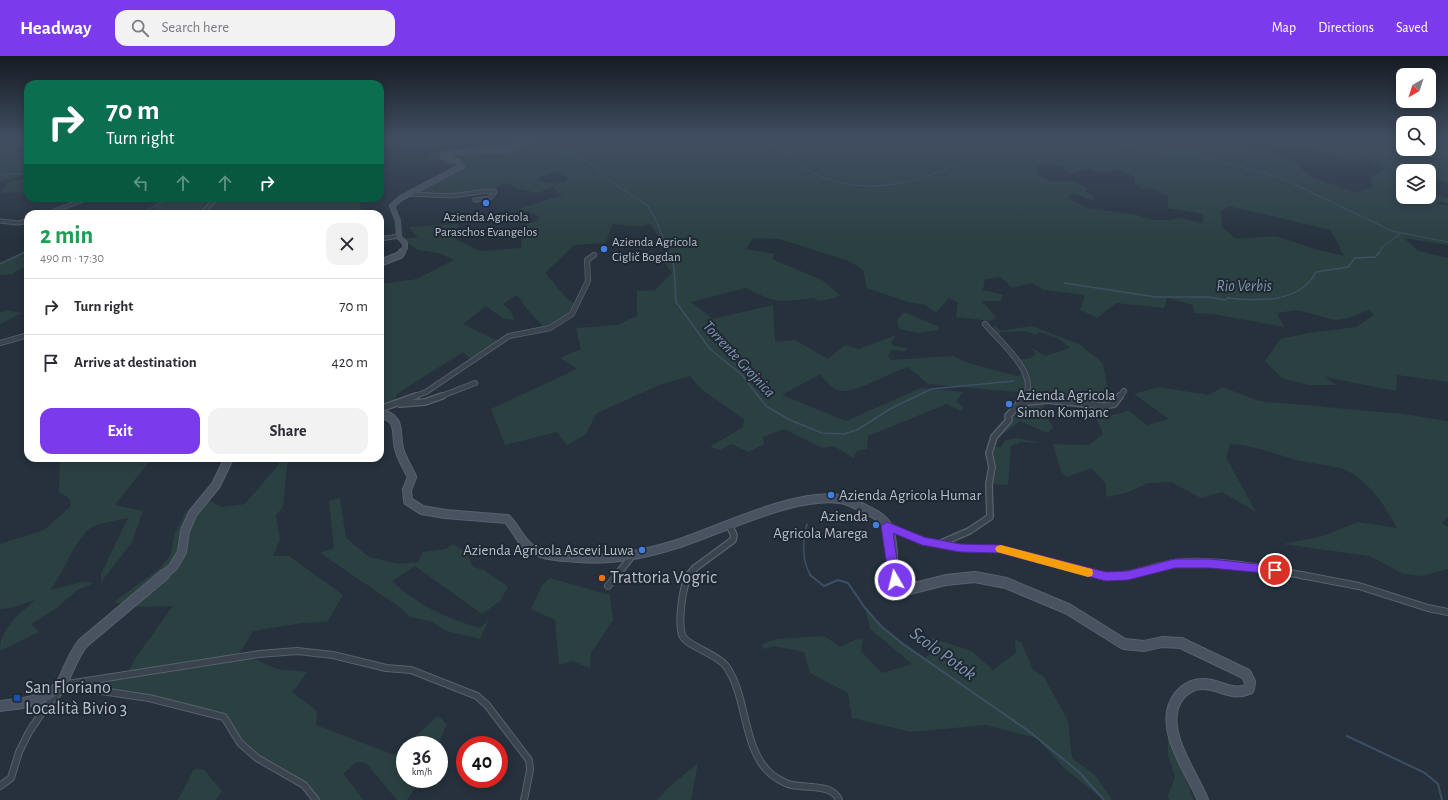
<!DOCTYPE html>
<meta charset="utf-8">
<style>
body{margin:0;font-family:"Alegreya Sans",sans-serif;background:#f2f2f3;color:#2b2b33;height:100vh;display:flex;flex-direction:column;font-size:15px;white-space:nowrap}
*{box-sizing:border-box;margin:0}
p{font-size:13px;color:#7c7c81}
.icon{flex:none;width:22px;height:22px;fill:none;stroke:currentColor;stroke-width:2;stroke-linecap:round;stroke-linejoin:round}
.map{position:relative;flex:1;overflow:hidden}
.drawer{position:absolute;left:24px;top:154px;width:360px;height:252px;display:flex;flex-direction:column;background:#fff;border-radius:12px;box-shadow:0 2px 10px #0003}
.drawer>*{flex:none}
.top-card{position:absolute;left:24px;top:24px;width:360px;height:122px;border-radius:12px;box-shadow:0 2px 10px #0003;background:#0b6e4f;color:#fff;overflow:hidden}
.needle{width:26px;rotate:219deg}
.buttons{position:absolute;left:1396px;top:12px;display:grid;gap:8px}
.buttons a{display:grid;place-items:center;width:40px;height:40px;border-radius:8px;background:#fff;box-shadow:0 2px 10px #0003;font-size:20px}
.speed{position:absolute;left:396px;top:680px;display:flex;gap:8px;font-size:20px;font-weight:700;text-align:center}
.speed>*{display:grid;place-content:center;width:52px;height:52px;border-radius:50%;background:#fff;box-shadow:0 2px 10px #0003;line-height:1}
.speed small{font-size:10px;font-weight:400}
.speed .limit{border:6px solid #d22;background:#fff;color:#111}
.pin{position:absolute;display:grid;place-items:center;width:34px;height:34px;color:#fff;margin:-17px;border:2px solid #fff;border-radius:50%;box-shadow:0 1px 4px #0007}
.me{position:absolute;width:44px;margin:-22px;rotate:352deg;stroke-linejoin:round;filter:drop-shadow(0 0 3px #0008)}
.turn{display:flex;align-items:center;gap:14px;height:84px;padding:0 16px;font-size:18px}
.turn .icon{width:52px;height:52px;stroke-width:2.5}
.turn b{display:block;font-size:28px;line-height:34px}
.lanes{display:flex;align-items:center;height:38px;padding:0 16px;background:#0003;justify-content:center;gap:20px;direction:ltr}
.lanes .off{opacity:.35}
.round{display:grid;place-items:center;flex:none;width:42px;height:42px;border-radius:12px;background:#f2f2f3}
.head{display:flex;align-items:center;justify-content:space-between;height:68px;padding:0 16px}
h1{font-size:24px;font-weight:700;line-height:30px;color:#1e9e55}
.action{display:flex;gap:8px;margin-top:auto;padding:8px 16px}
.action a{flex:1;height:46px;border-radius:12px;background:#7c3aed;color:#fff;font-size:16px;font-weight:700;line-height:46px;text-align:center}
.action a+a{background:#f2f2f3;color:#2b2b33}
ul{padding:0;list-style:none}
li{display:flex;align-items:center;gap:12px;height:56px;padding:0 16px;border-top:1px solid #e1e1e2}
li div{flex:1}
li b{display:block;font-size:15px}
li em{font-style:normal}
header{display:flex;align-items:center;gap:24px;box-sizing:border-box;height:56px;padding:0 20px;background:#7c3aed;color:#fff}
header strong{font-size:19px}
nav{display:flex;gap:22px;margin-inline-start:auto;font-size:14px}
.search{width:280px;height:36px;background:#f2f2f3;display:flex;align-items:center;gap:10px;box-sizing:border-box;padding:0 14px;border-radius:12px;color:#7c7c81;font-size:15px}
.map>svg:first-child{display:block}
</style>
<header>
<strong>Headway</strong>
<div class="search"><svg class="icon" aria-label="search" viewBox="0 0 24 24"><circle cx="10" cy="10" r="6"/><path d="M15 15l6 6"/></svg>Search here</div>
<nav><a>Map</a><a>Directions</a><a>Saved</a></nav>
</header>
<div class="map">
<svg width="1448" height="744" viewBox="0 0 1448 744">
<rect width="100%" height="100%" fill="#26313d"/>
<g fill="#2b4041" fill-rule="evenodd">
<polygon points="0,83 28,83 28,118 0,126"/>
<polygon points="397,83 447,83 449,85 438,88 423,84 407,87"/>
<path d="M489 83H1237L1236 88 1270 93 1268 83H1403V93H1429V83H1448V127L1429 121V115H1403V141H1429V135L1448 142V147L1439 145 1437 148 1448 150V189L1404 182 1418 195 1448 202V326L1397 319 1396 335 1325 321 1336 329H1309L1282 322 1265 305 1280 283 1308 277 1356 271 1374 259 1369 254 1348 262 1335 264 1297 254 1277 257 1284 271 1213 258 1194 257 1193 249 1167 242 1164 252 1116 247 1097 262 1080 254 1085 239 1044 234 1032 227 1011 232 1001 221 985 223 983 234 1003 239 1001 245H982L996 261 990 265 956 261 958 247 949 242 936 257 925 249 908 246 867 232 863 214 849 205 779 183 753 182 746 193 775 198 772 203 822 224 840 239 835 242 818 245 814 242C781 246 777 248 746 232L691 246 713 263 773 249 775 286 795 284 828 303 845 289 859 293 896 279 891 287 894 290 907 292 905 295 891 294 888 301 892 304 953 300 965 306 1017 320 1026 318 1018 304 1031 302 1036 298 1031 291 1045 300 1070 292 1058 282 1039 276 1036 279 1024 275 1001 276 998 280 995 279 994 269 1001 275 1031 270 1082 289C1087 298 1097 299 1103 308L1110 345 1088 347 1053 344 1045 347 1043 360 1048 363 1053 371 1048 377 1020 365 998 382 996 391H1001L1005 384 1018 382 1041 387 1021 386 1011 390 1008 429 989 428 992 411 989 397 994 381 1026 337 928 328 908 311C892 316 855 337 841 335 832 333 825 325 820 318L782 339 846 365 921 332 963 336 956 346 964 351 960 355 947 348 868 380 867 393 856 395 854 402 834 390 822 392 784 373 763 381 764 388 749 396 731 388 720 394 710 391 743 371 744 363 701 333 690 320 662 328 597 357 585 379 567 389 557 376 505 389 491 353 577 313 560 302 581 293 576 272 617 269 637 260V235L655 234 672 217 664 206 669 199 665 189 649 167 642 171 612 168 606 187 574 189 545 217 567 243 574 247C569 261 558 267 543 270L528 254 517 239 503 248 510 254 515 264 502 262 486 250 463 268 500 286 473 305 463 296 397 338 395 343 416 339 380 351V228L417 223 454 204 439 197 417 194 403 183 418 181 408 171 458 168 456 183 480 195 521 192 523 169 537 165 540 161 527 155H518L525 149 530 150 545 144 562 140 553 131 538 137 515 132 508 127 501 128 496 134H473L455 139 413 137 420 130 419 129 453 112C448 107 442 110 437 107 432 105 430 103 425 102L435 95 497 88ZM1280 91 1314 95 1354 106 1363 101 1386 113 1370 121 1372 131 1357 137 1311 121 1295 107 1272 97ZM1048 108 1063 111 1070 118 1088 112 1098 117 1120 113 1135 122V128L1143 133 1151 131 1168 140V152L1203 158 1202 167 1179 162 1168 164H1153L1133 158 1087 152 1068 142 1073 137 1094 145 1095 142 1086 135 1088 133 1072 124C1059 127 1047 127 1037 117L1038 109ZM556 114 569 124C556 129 551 128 539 125L538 122ZM1228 150 1331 174 1344 200 1315 193 1276 180 1236 183 1222 171 1221 155Z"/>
<polygon points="28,121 28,130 24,131 28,136 0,137 8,126"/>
<polygon points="157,142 360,142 360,150 363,158 135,158 154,153"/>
<polygon points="28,194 26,198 28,199 28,213 22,212 12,218 0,219 0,206"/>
<polygon points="6,254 22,257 0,268 0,257"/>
<polygon points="904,256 939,271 938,274 919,277 899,273 897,264"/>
<path d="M1158 331 1209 339 1222 331 1259 345 1403 358 1448 365V462L1442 467 1448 471V513L1422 520 1404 518 1369 500 1283 488 1323 480 1358 466 1397 472C1387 453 1374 433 1356 420 1342 409 1323 410 1306 406 1281 401 1256 389 1230 388L1226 401 1256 456 1222 436 1201 442 1171 426 1148 427 1126 437 1106 441V428L1091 412 1067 421 1061 415 1053 388 1089 389 1103 378 1096 362 1122 357 1128 354 1147 369 1169 363 1134 338Z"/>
<path d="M60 402H191L148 407 115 449 143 455 132 486 101 526V518L128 462C119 464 95 468 89 473 71 490 65 516 50 534L83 526H93L90 529 77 534 58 551 31 568 39 576 0 595C0 572 19 559 35 544L11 552 0 553V488L44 474 71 450 69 442 59 436Z"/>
<polygon points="278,402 288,402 283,451 276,459 280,484 273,500 289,500 343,539 327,566 302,567 253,575 237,601 257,604 277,613 308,616 292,636 317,655 316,669 394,699 405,690 405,723 421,723 407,744 397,744 366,707 357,706 343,718 364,744 316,744 304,729 257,702 240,687 224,661 209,656 88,632 91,627 127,618 136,601 173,550 138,551 114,546 159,513 170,500 175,478 185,457 204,442 222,451 245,448 279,408"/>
<path d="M340 442 346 482 369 501 399 508 418 506 423 496 446 493 453 488 467 497 473 511 484 514 508 531 500 545 482 558 415 510 392 525C416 548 447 563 480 572L489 563 480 583 446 575 430 565 410 561 401 552 320 497 334 492 329 445Z"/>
<polygon points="550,522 610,539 613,564 591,597 590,612 572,605 559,609 555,564 531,553 542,529"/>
<polygon points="865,552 882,571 925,602 938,593 930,581 973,596 993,614 1016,597 1015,584 1021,586 1033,613 1044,621 1068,665 1072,702 1095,719 1112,744 1104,744 1064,712 1037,682 986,669 911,676 852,662 848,637 810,617 804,596 774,590 764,593 762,588 777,583 824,580 841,591 855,584 863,583 861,595 882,617 912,608 870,573"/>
<polygon points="438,660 447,668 438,689 406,689"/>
<polygon points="1168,678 1194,744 1169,744 1168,740 1175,721 1168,699"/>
<polygon points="698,707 691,744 657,744 668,732"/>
<polygon points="194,713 204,714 222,735 215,744 178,744"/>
</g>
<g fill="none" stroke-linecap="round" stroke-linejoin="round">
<g stroke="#3d4f65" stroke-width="1">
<polyline points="548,83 544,93 570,99 587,106 596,111 604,121 648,150 657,166 669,197"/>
<path d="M761 83C768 90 778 94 787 100 796 106 805 113 815 118 860 139 911 130 954 109"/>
<polyline points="1113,83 1127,91 1141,92 1159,97 1185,97 1279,121 1392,175 1448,186"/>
<polyline points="0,119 28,117"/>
<polyline points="139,158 171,142"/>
<polyline points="204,158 208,153"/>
<polyline points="23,197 28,195"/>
<polyline points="1379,197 1382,191 1400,178"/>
</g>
<g stroke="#3d4f65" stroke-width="1.5">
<polyline points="669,196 674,210 676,246 710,293 742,319 766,350 790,364 822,377 844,378 857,374 890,353 931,333 1014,325"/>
<polyline points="0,208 25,196"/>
<path d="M1064 227 1156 241H1208L1226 244 1227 242C1258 245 1299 248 1316 216L1348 211 1355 202 1375 201 1380 196"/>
<path d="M807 468C803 486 801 504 811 520"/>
</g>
<g stroke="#3d4f65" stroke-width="2">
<polyline points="810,519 824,530 838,524 848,527 865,552 882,571 903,588 1030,676 1079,716 1104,744"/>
<polyline points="1347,680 1425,717 1438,728 1442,744"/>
</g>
<g stroke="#58616b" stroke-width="5">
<g id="street-far3">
<polyline points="408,138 451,140 487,135 495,136 490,142 475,144"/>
<polyline points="47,158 88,142"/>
<polyline points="201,158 217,142"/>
<polyline points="0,165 18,167 28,165"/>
<polyline points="380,183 399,180"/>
</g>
</g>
<g stroke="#58616b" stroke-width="6">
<g id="street-far2">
<path d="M985 268C999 285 1039 317 1025 341"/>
<polyline points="0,287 28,279"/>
<polyline points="413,341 426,336 509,280 550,272 572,258 588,225 587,204 594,199"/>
<polyline points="439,341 475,327"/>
<polyline points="1120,341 1124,335"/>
</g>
</g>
<g stroke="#58616b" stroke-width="8">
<g id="street-far1">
<polyline points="1019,347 1047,344 1104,350 1114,348 1120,340"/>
<polyline points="400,348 425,346 442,340"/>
<polyline points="380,353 416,340"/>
<polyline points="888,470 922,485 960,492 1000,493 1102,520"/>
<polyline points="939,488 969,475 990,461 989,428 992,411 989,397 994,381 1009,364 1008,360 1026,340"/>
<polyline points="616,520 632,500"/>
<polyline points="688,520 695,512 733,484 734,479 729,469"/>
<path d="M1117 520C1137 518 1155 510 1174 507 1210 502 1271 513 1306 520"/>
</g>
</g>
<g stroke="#58616b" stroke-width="8">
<g id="street">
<path d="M689 519C682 532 678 565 682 579 685 589 717 598 726 610 748 641 742 693 771 718 776 722 786 728 792 729 807 732 833 728 839 744"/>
<polyline points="1098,519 1106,521 1128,519"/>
<polyline points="1301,519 1359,530 1428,552 1448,556"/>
<polyline points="608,530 617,519"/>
<polyline points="61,629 259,598 297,595 333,599 386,612 411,614 477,640 487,649 529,704 530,714 524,744"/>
<polyline points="67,630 149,642 224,661 240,687 257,702 304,729 316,744"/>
<polyline points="0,730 11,722 19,696 29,676 45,652 62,633"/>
</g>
</g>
<g stroke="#58616b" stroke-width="6">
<polyline id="secondary-far3" points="401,197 405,192 405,187 399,181 398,165 392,150 401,142 462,110 459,106 443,101 443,99 456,96 503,95 532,83"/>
</g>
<g stroke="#58616b" stroke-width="8">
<polyline id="secondary-far2" points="380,207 400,199 402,196"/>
</g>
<g stroke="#58616b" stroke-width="10">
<g id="secondary-far1">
<path d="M380 358C402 361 395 377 399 392 401 402 408 412 412 421L407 434 408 445 422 454 445 458 507 463C516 472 521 487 532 493 546 501 564 501 579 502 613 505 645 498 677 488 723 473 793 437 840 443 849 444 857 449 865 453 873 457 882 461 887 469 894 483 893 505 894 520"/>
<polyline points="162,520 173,511 182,496 185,475 193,457 216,429 229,402"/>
</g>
</g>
<g stroke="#58616b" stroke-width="12">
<g id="secondary">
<path d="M894 519 898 530 910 533 946 524 975 521 1006 527 1068 553 1124 588 1144 590 1162 586 1181 587 1246 618 1250 626 1249 633C1230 641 1220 627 1202 628 1192 628 1185 633 1179 640 1156 670 1191 715 1203 744"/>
<path d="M0 650C23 647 52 646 64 623 70 610 74 598 83 587L164 519"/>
</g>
</g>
<use href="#street-far3" stroke="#3a434e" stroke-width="3.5"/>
<use href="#street-far2" stroke="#3a434e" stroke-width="4.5"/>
<use href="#street-far1" stroke="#3a434e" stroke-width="5.5"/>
<use href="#street" stroke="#3a434e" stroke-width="6"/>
<use href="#secondary-far3" stroke="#485260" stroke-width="5"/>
<use href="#secondary-far2" stroke="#485260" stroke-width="6"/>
<use href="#secondary-far1" stroke="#485260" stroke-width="8"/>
<use href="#secondary" stroke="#485260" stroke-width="10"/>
</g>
<linearGradient id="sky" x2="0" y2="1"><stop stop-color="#151b22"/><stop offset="0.44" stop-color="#414e62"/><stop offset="1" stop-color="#414e62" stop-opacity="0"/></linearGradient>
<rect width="1448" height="187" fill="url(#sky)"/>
<polygon fill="#7c3aed" stroke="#51269a" points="887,466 924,481 960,488 1000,489 1106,516 1128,515 1175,503 1210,503 1275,510 1279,511 1281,514 1279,517 1275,518 1210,512 1175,512 1128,524 1106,525 1000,497 960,496 922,489 893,477 900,524 899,527 891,527 889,524 881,470"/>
<polygon fill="#f59e0b" points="1001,489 1088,512 1092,513 1093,517 1092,520 1088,521 997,496 995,493 997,490"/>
<g fill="#3f7fe0" stroke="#1f2833" stroke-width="1.5">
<circle cx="486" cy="147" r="4"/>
<circle cx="604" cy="193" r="4"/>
<circle cx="1009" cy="348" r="4"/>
<circle cx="831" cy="439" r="4"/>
<circle cx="876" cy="469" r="4"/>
<circle cx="642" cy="494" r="4"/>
</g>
<circle fill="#e8710a" stroke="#1f2833" stroke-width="1.5" cx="602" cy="522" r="4"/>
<rect fill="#1a4fb4" stroke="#1f2833" stroke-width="1.5" x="13" y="638" width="8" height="8" rx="2"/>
<g text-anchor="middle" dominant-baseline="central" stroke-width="4" stroke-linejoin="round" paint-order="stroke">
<g font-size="13" fill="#b6bec8" stroke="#1f2833">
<text x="486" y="161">Azienda Agricola<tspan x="486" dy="15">Paraschos Evangelos</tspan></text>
<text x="612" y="186" text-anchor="start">Azienda Agricola<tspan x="612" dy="15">Ciglič Bogdan</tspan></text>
</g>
<g font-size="15" fill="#b6bec8" stroke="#1f2833" text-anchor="start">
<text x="1017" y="339">Azienda Agricola<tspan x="1017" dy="17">Simon Komjanc</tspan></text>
<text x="839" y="439">Azienda Agricola Humar</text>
<text x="868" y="460" text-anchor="end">Azienda<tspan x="868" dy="17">Agricola Marega</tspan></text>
<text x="634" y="494" text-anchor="end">Azienda Agricola Ascevi Luwa</text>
</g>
<g font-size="16" font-style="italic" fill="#7f95ae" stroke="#1f2833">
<text x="1244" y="230">Rio Verbis</text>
<text transform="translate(739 303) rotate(47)">Torrente Grojnica</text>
</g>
<g font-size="18" fill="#b6bec8" stroke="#1f2833" text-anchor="start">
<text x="610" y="522">Trattoria Vogric</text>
<text x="25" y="632">San Floriano<tspan x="25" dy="21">Località Bivio 3</tspan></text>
</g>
<g font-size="19" font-style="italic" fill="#7f95ae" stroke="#1f2833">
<text transform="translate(943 598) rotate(36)">Scolo Potok</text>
</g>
</g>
</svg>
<div class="buttons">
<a><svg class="needle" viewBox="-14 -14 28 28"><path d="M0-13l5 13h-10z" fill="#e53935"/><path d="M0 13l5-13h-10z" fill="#7c7c81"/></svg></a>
<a><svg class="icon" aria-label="search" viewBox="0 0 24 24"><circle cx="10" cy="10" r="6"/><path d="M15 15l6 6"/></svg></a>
<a><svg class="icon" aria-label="layers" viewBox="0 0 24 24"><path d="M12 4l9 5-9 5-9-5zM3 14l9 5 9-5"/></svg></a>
</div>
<div class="speed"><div>36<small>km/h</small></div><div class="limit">40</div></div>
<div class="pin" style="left:1275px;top:514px;background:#d93025"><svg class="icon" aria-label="arrive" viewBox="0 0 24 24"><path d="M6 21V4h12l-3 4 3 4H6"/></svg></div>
<svg class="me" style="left:895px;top:524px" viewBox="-20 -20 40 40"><circle r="17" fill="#7c3aed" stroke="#fff" stroke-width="3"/><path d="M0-11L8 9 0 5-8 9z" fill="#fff"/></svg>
<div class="top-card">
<div class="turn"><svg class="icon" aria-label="right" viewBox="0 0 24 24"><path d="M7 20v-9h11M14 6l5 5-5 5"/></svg><div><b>70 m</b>Turn right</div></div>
<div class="lanes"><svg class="icon off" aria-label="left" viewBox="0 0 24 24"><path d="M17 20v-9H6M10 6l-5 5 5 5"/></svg><svg class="icon off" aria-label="ahead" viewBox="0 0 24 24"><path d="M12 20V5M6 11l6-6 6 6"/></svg><svg class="icon off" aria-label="ahead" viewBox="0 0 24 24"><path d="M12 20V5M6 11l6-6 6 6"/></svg><svg class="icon" aria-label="right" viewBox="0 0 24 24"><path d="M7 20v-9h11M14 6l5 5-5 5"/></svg></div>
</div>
<section class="drawer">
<div class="head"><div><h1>2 min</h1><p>490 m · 17:30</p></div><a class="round"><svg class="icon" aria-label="close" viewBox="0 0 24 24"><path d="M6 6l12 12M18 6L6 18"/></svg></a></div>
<ul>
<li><svg class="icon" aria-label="right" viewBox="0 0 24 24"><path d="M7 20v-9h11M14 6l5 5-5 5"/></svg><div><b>Turn right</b></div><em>70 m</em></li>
<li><svg class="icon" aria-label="arrive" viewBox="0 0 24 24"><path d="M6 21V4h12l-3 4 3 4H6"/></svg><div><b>Arrive at destination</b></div><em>420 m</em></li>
</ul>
<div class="action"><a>Exit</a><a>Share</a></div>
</section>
</div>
